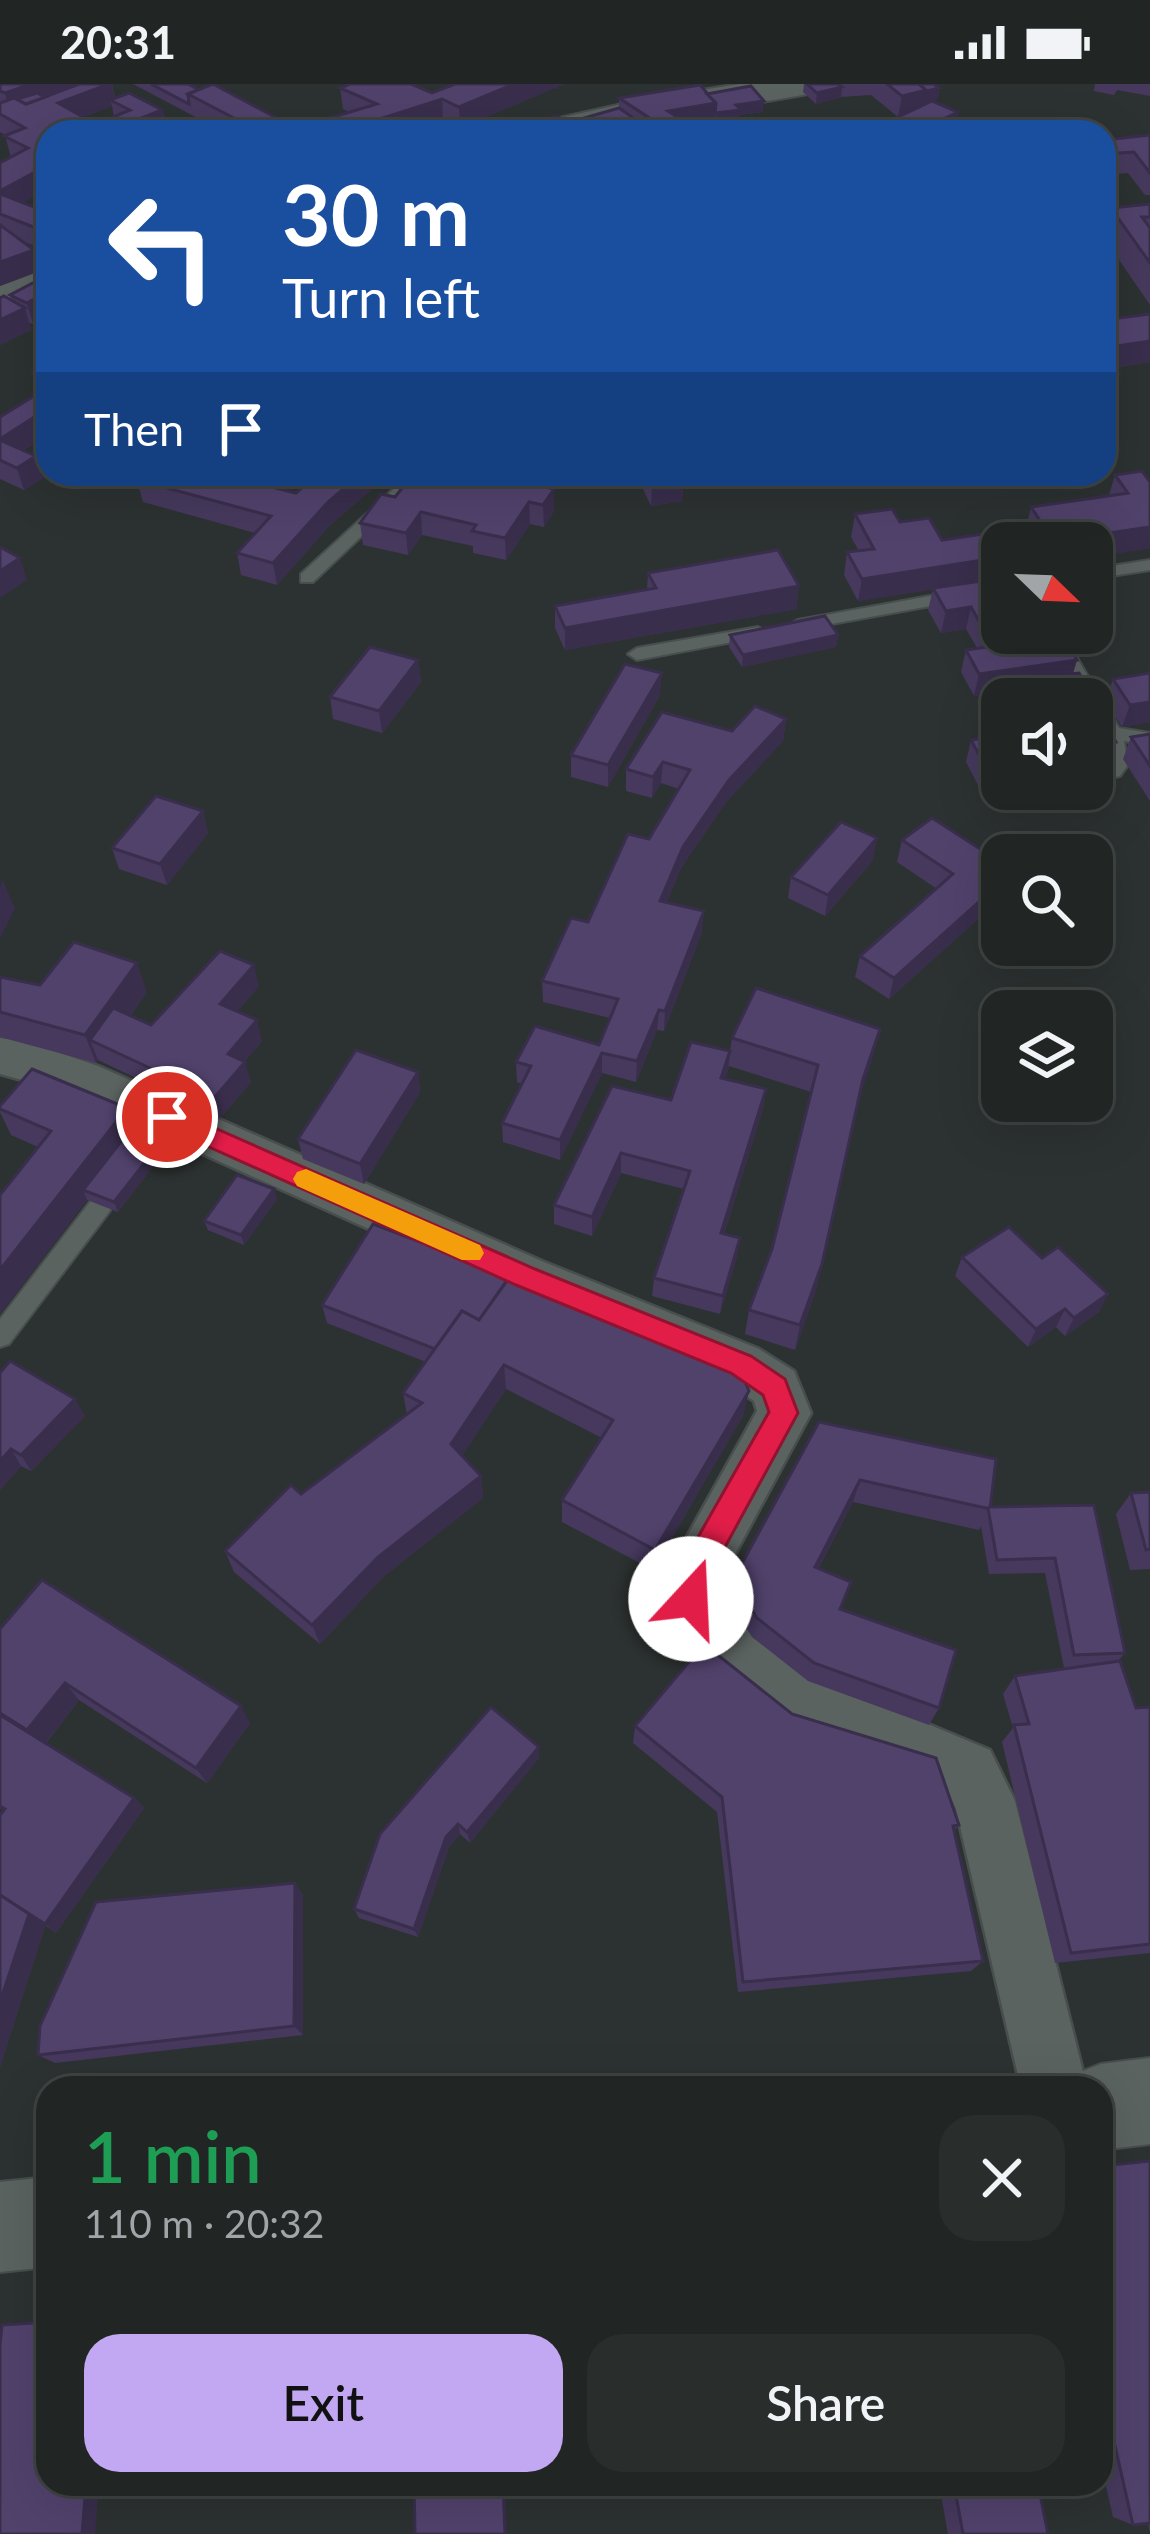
<!DOCTYPE html>
<meta charset="utf-8">
<style>
body{margin:0;font-family:Lato,sans-serif;background:#292e2d;color:#f1f3f6;height:100vh;display:flex;flex-direction:column;font-size:45px;white-space:nowrap}
*{box-sizing:border-box;margin:0}
p{font-size:39px;color:#a2a5a7}
.icon{flex:none;width:66px;height:66px;fill:none;stroke:currentColor;stroke-width:2;stroke-linecap:round;stroke-linejoin:round}
.map{position:relative;flex:1;overflow:hidden}
.side{position:absolute;left:36px;top:1992px;width:1077px;height:420px;display:flex;flex-direction:column;background:#212625;border-radius:36px;box-shadow:0 12px 48px #0002,0 0 0 3px #3e4342}
.side>*{flex:none}
.hud{position:absolute;left:36px;top:36px;width:1080px;height:366px;border-radius:36px;box-shadow:0 12px 48px #0002,0 0 0 3px #3e4342;background:#1a4fa0;color:#fff;overflow:hidden}
.needle{width:78px;rotate:113deg}
.fabs{position:absolute;left:981px;top:438px;display:grid;gap:24px}
.fabs a{display:grid;place-items:center;width:132px;height:132px;border-radius:24px;background:#212625;box-shadow:0 12px 48px #0002,0 0 0 3px #3e4342;font-size:60px}
.pin{position:absolute;display:grid;place-items:center;width:102px;height:102px;color:#fff;margin:-51px;border:6px solid #fff;border-radius:50%;box-shadow:0 3px 12px #0007}
.me{position:absolute;width:132px;margin:-66px;rotate:20deg;stroke-linejoin:round;filter:drop-shadow(0 0 9px #0008)}
.turn{display:flex;align-items:center;gap:42px;height:252px;padding:0 48px;font-size:54px}
.turn .icon{width:156px;height:156px;stroke-width:2.5}
.turn b{display:block;font-size:84px;line-height:102px}
.then{display:flex;align-items:center;height:114px;padding:0 48px;background:#0003;gap:24px;font-size:45px}
.round{display:grid;place-items:center;flex:none;width:126px;height:126px;border-radius:36px;background:#292e2d}
.head{display:flex;align-items:center;justify-content:space-between;height:204px;padding:0 48px}
h1{font-size:72px;font-weight:600;line-height:90px;color:#1e9e55}
.button{display:flex;gap:24px;margin-top:auto;padding:24px 48px}
.button a{flex:1;height:138px;border-radius:36px;background:#c2a8f2;color:#111;font-size:48px;font-weight:600;line-height:138px;text-align:center}
.button a+a{background:#292e2d;color:#f1f3f6}
.status{display:flex;justify-content:space-between;align-items:center;height:84px;padding:0 60px;background:#212625;direction:ltr}
.status svg{height:33px;fill:currentColor}
.map>svg:first-child{display:block}
</style>
<div class="status"><b>20:31</b><svg viewBox="0 0 49 12"><path d="M0 12V9h3v3zM5 12V6h3v6zM10 12V3h3v9zM15 12V0h3v12zM26 1h20v11H26zM47 4h2v5h-2z"/></svg></div>
<div class="map">
<svg width="1150" height="2450" viewBox="0 0 1150 2450">
<rect width="100%" height="100%" fill="#2c3231"/>
<g fill="none" stroke-linecap="round" stroke-linejoin="round">
<g stroke="#484e4d" stroke-width="4">
<g id="lane">
<polygon points="410,390 427,390 313,498 301,498 301,490"/>
<polygon points="1150,476 1150,486 1092,495 1092,485"/>
<polygon points="1002,499 1002,509 798,546 789,541 798,536"/>
<polygon points="758,543 767,548 764,552 637,576 628,570 637,564"/>
<polygon points="1044,549 1062,549 1119,644 1150,649 1150,661 1124,657 1128,681 1120,692 1092,698 1092,686 1109,680 1104,649 1092,631 1092,615 1082,615"/>
<polygon points="1002,699 1002,705 1016,705 1013,710 994,711 994,701"/>
<polygon points="101,1112 109,1114 113,1121 109,1128 9,1260 0,1263 0,1235 93,1114"/>
</g>
</g>
<g stroke="#484e4d" stroke-width="5">
<polygon id="street" points="0,954 28,958 98,982 544,1178 759,1265 794,1287 811,1329 720,1498 720,1510 801,1587 990,1666 1015,1717 1087,2004 1021,2004 956,1725 948,1708 760,1628 686,1559 663,1515 664,1494 757,1327 754,1317 723,1297 508,1208 66,1008 0,990"/>
</g>
<g stroke="#484e4d" stroke-width="4">
<g id="secondary">
<polygon points="740,0 825,0 820,7 808,10 591,48 527,48 532,40 645,15"/>
<polygon points="48,180 48,207 0,226 0,199"/>
<polygon points="1150,1974 1150,2060 1101,2066 1101,2004 1066,2004 1070,1992 1101,1980"/>
<polygon points="48,2093 48,2183 0,2188 0,2098"/>
</g>
</g>
<use href="#lane" fill="#5b6361" fill-rule="evenodd"/>
<use href="#street" fill="#5b6361" fill-rule="evenodd"/>
<use href="#secondary" fill="#5b6361" fill-rule="evenodd"/>
</g>
<g fill="#46395d" fill-rule="evenodd">
<path d="M0 0H112L115 14 162 26 165 36 186 48H48L23 119 37 124 48 117V166L24 158 34 166 40 187 0 202V79L11 74 5 51 0 48ZM112 22 114 33 96 40 83 33Z"/>
<polygon points="133,0 188,0 303,48 224,48"/>
<polygon points="564,0 460,44 443,36 405,48 314,48 313,39 349,28 343,25 340,4 432,9"/>
<polygon points="804,0 934,0 939,4 938,15 925,18 925,20 958,28 954,48 874,48 875,44 898,33 871,11 841,13 816,20 803,8"/>
<polygon points="1095,0 1150,0 1150,12 1117,6 1114,11 1094,7"/>
<polygon points="707,10 763,28 740,31 740,37 691,44 691,48 495,48 567,39 619,24 619,14"/>
<polygon points="1150,51 1150,111 1145,111 1128,89 1104,91 1104,56"/>
<polygon points="1150,120 1150,221 1104,154 1111,124"/>
<polygon points="48,191 48,239 41,236 33,240 29,239 31,246 0,261 0,214 11,216 10,211"/>
<polygon points="1104,236 1150,278 1113,284 1119,291 1112,313 1104,314"/>
<polygon points="48,276 48,303 37,300 33,288"/>
<polygon points="48,312 48,356 42,354 24,366 36,372 43,394 24,406 0,395 0,333"/>
<polygon points="1142,387 1150,398 1150,464 1092,473 1092,459 1002,459 1002,549 1061,549 1077,576 1073,590 1079,589 1116,658 1108,680 1092,683 1092,615 1032,615 1035,603 974,612 961,588 966,566 977,564 966,545 941,549 928,526 933,505 858,517 844,491 847,468 859,467 851,453 855,430 892,425 900,438 929,434 942,456 1026,444 1031,423 1109,411 1115,391"/>
<polygon points="268,390 376,390 377,401 331,440 277,501 241,491 237,469 255,449 143,418 137,396 296,409 305,400"/>
<polygon points="485,390 554,427 544,443 530,440 506,476 473,469 473,462 422,451 408,471 363,461 360,439 395,413"/>
<polygon points="636,390 681,390 684,395 682,417 651,422"/>
<polygon points="648,489 797,525 565,566 555,544 555,522 647,506"/>
<polygon points="730,551 838,551 836,563 742,583 729,563"/>
<polygon points="418,576 421,598 382,649 333,635 330,613"/>
<polygon points="1150,589 1150,638 1122,643 1105,617 1113,595"/>
<polygon points="660,611 608,703 571,693 571,671"/>
<polygon points="786,635 783,657 726,718 681,784 667,818 702,848 664,947 657,946 636,998 602,989 560,1076 503,1058 502,1039 522,1000 517,998 516,978 599,961 610,934 543,918 542,897 588,838 649,755 679,705 661,699 652,714 626,707 626,685 732,647"/>
<polygon points="1150,650 1150,717 1123,675 1131,653"/>
<polygon points="1002,651 1002,697 978,701 966,678 971,656"/>
<polygon points="203,727 208,749 167,801 119,785 112,764"/>
<polygon points="902,756 1002,779 1002,813 889,915 855,893 860,872 937,805 897,778"/>
<polygon points="873,776 825,832 788,814 791,793"/>
<polygon points="0,893 40,901 147,908 130,932 151,941 259,902 237,927 262,957 244,978 251,998 220,1034 98,976 96,979 0,953"/>
<polygon points="880,945 858,1019 816,1206 795,1266 745,1250 749,1226 772,1165 811,1008 729,982 725,995 766,1005 763,1025 724,1150 737,1173 720,1230 652,1212 654,1194 684,1105 621,1089 592,1152 554,1140 554,1121 671,1016 730,967 732,954"/>
<polygon points="418,988 420,1008 364,1100 303,1075 298,1055"/>
<polygon points="0,1022 127,1024 134,1041 164,1054 167,1064 118,1128 87,1116 0,1230 0,1111 38,1063 11,1051 0,1028"/>
<polygon points="277,1115 244,1161 208,1146 204,1137"/>
<polygon points="962,1173 1099,1228 1065,1252 1056,1243 1028,1263 955,1192"/>
<polygon points="322,1221 744,1330 653,1486 562,1438 562,1416 602,1354 506,1305 462,1372 481,1392 483,1414 383,1493 320,1560 234,1488 225,1467 407,1331 403,1309 426,1278 327,1239"/>
<polygon points="0,1289 85,1332 31,1387 21,1382 0,1406"/>
<polygon points="819,1338 990,1423 1094,1421 1125,1569 1118,1577 1136,1624 1150,1623 1150,1869 1055,1879 1002,1658 1013,1644 1003,1610 1015,1592 1075,1584 1064,1584 1045,1489 989,1490 981,1442 979,1446 853,1418 818,1485 840,1525 939,1624 929,1641 808,1597 752,1553 728,1515 733,1496"/>
<polygon points="1150,1408 1150,1485 1130,1486 1116,1430 1131,1409"/>
<polygon points="0,1545 250,1639 207,1699 79,1616 46,1659 134,1714 144,1724 56,1849 35,1834 45,1842 0,1983 0,1731 3,1726 0,1724"/>
<polygon points="792,1630 959,1741 954,1747 983,1877 971,1887 738,1908 717,1728 633,1659 635,1642"/>
<polygon points="539,1674 470,1759 460,1750 449,1763 418,1853 359,1834 354,1825"/>
<polygon points="295,1799 303,1812 303,1951 55,1979 38,1971"/>
<polygon points="1150,2077 1150,2449 1148,2439 1133,2441 1113,2433 1101,2380 1101,2082"/>
<polygon points="939,2400 1038,2400 1048,2450 948,2450"/>
</g>
<g fill="#392e4c">
<polygon points="31,0 96,0 21,26 7,18 5,9"/>
<polygon points="109,0 112,0 115,19 110,16 112,22 63,40 58,19"/>
<polygon points="514,0 564,0 460,44 459,23"/>
<polygon points="842,3 841,14 816,20 817,9"/>
<polygon points="939,4 938,15 925,18 924,27 898,33 902,12"/>
<polygon points="442,15 443,36 405,48 339,48"/>
<polygon points="764,17 763,28 740,31 740,37 716,41 716,30 736,21"/>
<polygon points="716,19 715,40 691,44 691,48 667,48 668,27"/>
<polygon points="162,26 166,47 137,45 138,48 106,48"/>
<polygon points="958,28 954,48 915,48"/>
<polygon points="48,73 48,105 3,130 0,119 0,107"/>
<polygon points="48,141 48,166 47,167 41,146"/>
<polygon points="34,166 40,187 0,202 0,178"/>
<polygon points="36,214 41,236 33,240 27,219"/>
<polygon points="48,215 48,236 43,217"/>
<polygon points="25,224 31,246 0,261 0,236"/>
<polygon points="1150,257 1150,278 1104,285 1104,264"/>
<polygon points="36,332 42,354 6,377 0,355"/>
<polygon points="36,372 43,394 24,406 17,384"/>
<polygon points="361,390 376,390 377,401 331,440 277,501 273,479 328,418"/>
<polygon points="684,395 682,417 651,422 652,400"/>
<polygon points="554,405 554,427 544,443 543,421"/>
<polygon points="529,418 530,440 506,476 505,454"/>
<polygon points="421,428 422,451 408,471 406,449"/>
<polygon points="1150,443 1150,464 1092,473 1092,459 1054,459 1054,457"/>
<polygon points="1002,473 1002,495 858,517 862,495"/>
<polygon points="20,474 27,496 0,514 0,487"/>
<polygon points="799,502 797,525 565,566 565,544"/>
<polygon points="971,523 966,545 941,549 946,527"/>
<polygon points="838,551 836,563 742,583 743,571"/>
<polygon points="418,576 421,598 382,649 379,627"/>
<polygon points="1077,576 1070,598 1038,593 1035,603 974,612 979,590"/>
<polygon points="662,589 660,611 608,703 608,681"/>
<polygon points="1150,618 1150,638 1122,643 1130,621"/>
<polygon points="786,635 783,657 726,718 681,784 659,838 660,817 683,763 729,696"/>
<polygon points="1116,658 1108,680 1092,683 1092,662"/>
<polygon points="1002,677 1002,697 978,701 984,680"/>
<polygon points="663,678 661,699 652,714 653,693"/>
<polygon points="203,727 208,749 167,801 160,780"/>
<polygon points="877,754 873,776 825,832 828,811"/>
<polygon points="3,796 15,825 0,855 0,802"/>
<polygon points="1002,797 1002,813 889,915 894,894"/>
<polygon points="704,827 702,848 664,947 665,927"/>
<polygon points="137,879 147,908 107,963 90,956 98,976 96,979 85,951"/>
<polygon points="254,881 259,902 225,940 220,920"/>
<polygon points="659,926 657,946 636,998 637,977"/>
<polygon points="257,936 262,957 233,990 228,970"/>
<polygon points="880,945 873,973 857,1022 863,995"/>
<polygon points="730,967 728,987 719,1014 721,994"/>
<polygon points="602,969 602,989 560,1076 560,1056"/>
<polygon points="245,978 251,998 220,1034 214,1014"/>
<polygon points="418,988 420,1008 364,1100 360,1080"/>
<polygon points="766,1005 763,1025 718,1168 721,1149"/>
<polygon points="127,1024 138,1051 83,1106 87,1116 0,1230 0,1186"/>
<polygon points="164,1054 167,1064 118,1128 114,1118"/>
<polygon points="621,1069 621,1089 592,1152 592,1133"/>
<polygon points="274,1105 277,1115 244,1161 241,1151"/>
<polygon points="740,1154 737,1173 720,1230 723,1212"/>
<polygon points="822,1180 816,1206 795,1266 800,1241"/>
<polygon points="1108,1210 1099,1228 1065,1252 1074,1234"/>
<polygon points="1065,1225 1056,1243 1028,1263 1036,1245"/>
<polygon points="504,1281 506,1305 455,1383 451,1360"/>
<polygon points="749,1307 744,1330 653,1486 655,1466"/>
<polygon points="75,1315 85,1332 31,1387 21,1371"/>
<polygon points="11,1365 21,1382 0,1406 0,1377"/>
<polygon points="481,1392 483,1414 383,1493 320,1560 312,1541 378,1473"/>
<polygon points="860,1396 853,1418 808,1503 815,1483"/>
<polygon points="65,1599 79,1616 43,1662 27,1646"/>
<polygon points="241,1622 250,1639 207,1699 196,1684"/>
<polygon points="539,1663 539,1674 470,1759 467,1748"/>
<polygon points="134,1714 144,1724 56,1849 45,1840"/>
<polygon points="458,1740 460,1750 449,1763 418,1853 414,1845 446,1753"/>
<polygon points="295,1799 303,1812 303,1951 294,1942"/>
<polygon points="29,1830 45,1842 0,1983 0,1918"/>
<polygon points="86,2400 99,2400 95,2450 82,2450"/>
<polygon points="503,2400 505,2400 507,2450 505,2450"/>
</g>
<g fill="#51426c" stroke="#392e4c" stroke-width="3">
<polygon points="0,0 31,0 5,9 0,7"/>
<polygon points="79,0 109,0 58,19 96,40 130,26 110,16 129,9 162,26 106,48 95,48 87,43 75,48 48,48 48,73 45,74 48,75 48,81 0,107 0,79 28,64 4,52 25,44 0,30 0,19 14,14 26,20"/>
<polygon points="151,0 188,0 199,6 188,10 189,20"/>
<polygon points="213,0 303,48 240,48 253,44 188,10"/>
<polygon points="350,0 411,0 432,9 455,0 514,0 459,23 442,15 339,48 324,48 313,39 377,20 340,4"/>
<polygon points="807,0 838,0 842,3 817,9"/>
<polygon points="887,0 919,0 927,6 902,12"/>
<polygon points="919,0 934,0 939,4 927,7"/>
<polygon points="700,1 716,19 668,27 691,42 671,48 619,14"/>
<polygon points="751,2 764,17 736,21 741,26 715,29 716,19 707,10"/>
<polygon points="37,9 45,13 26,20 17,15"/>
<polygon points="932,17 958,28 915,48 884,48 875,44"/>
<polygon points="619,24 648,44 631,48 580,48 567,39"/>
<polygon points="557,32 580,48 495,48"/>
<polygon points="162,35 186,48 143,48 137,45"/>
<polygon points="1150,51 1150,89 1134,68 1104,70 1104,56"/>
<polygon points="0,110 37,124 48,117 48,141 41,146 0,130"/>
<polygon points="1150,120 1150,133 1142,133 1150,144 1150,179 1111,124"/>
<polygon points="0,141 34,166 0,178"/>
<polygon points="48,191 48,215 43,217 36,214 27,219 10,211"/>
<polygon points="4,212 25,224 0,236 0,214"/>
<polygon points="1150,230 1150,257 1104,264 1104,236"/>
<polygon points="1104,274 1119,291 1104,292"/>
<polygon points="48,276 48,292 33,288"/>
<polygon points="39,309 48,312 48,337 36,332 0,355 0,333"/>
<polygon points="0,356 36,372 17,384 0,376"/>
<polygon points="1142,387 1150,398 1150,443 1054,457 1055,459 1002,459 1002,473 862,495 847,468 874,465 855,430 892,425 900,438 929,434 942,456 1043,441 1031,423 1128,409 1115,391"/>
<polygon points="144,390 218,390 296,409 316,390 361,390 328,418 273,479 237,469 271,432 137,396"/>
<polygon points="413,390 485,390 554,405 543,421 529,418 505,454 472,447 476,441 421,428 406,449 360,439 381,410 395,413"/>
<polygon points="647,390 681,390 684,395 652,400"/>
<polygon points="0,463 20,474 0,487"/>
<polygon points="778,466 799,502 565,544 555,522 656,504 648,489"/>
<polygon points="1002,494 1002,549 1061,549 1077,576 979,590 966,566 993,562 971,523 946,527 933,504"/>
<polygon points="825,532 838,551 743,571 730,551"/>
<polygon points="370,563 418,576 379,627 330,613"/>
<polygon points="625,580 662,589 608,681 571,671"/>
<polygon points="1079,589 1116,658 1092,662 1092,615 1049,615 1038,593"/>
<polygon points="1150,589 1150,618 1130,621 1113,595"/>
<polygon points="755,622 786,635 729,696 683,763 660,817 704,827 665,927 659,926 637,977 602,969 560,1056 502,1039 531,982 516,978 535,942 599,961 618,915 542,897 571,834 588,838 628,750 649,755 690,686 663,678 653,693 626,685 662,628 732,647"/>
<polygon points="1150,650 1150,682 1131,653"/>
<polygon points="1002,651 1002,677 984,680 971,656"/>
<polygon points="156,712 203,727 160,780 112,764"/>
<polygon points="932,734 1002,779 1002,797 894,894 860,872 953,790 902,756"/>
<polygon points="841,738 877,754 828,811 791,793"/>
<polygon points="74,858 137,879 85,951 0,928 0,893 40,901"/>
<polygon points="220,867 254,881 220,920 257,936 228,970 245,978 214,1014 90,956 113,924 151,941"/>
<polygon points="756,904 880,945 863,995 822,1180 800,1241 749,1226 772,1165 818,981 732,954"/>
<polygon points="691,958 730,967 721,994 766,1005 721,1149 740,1154 723,1212 654,1194 690,1087 621,1069 592,1133 554,1121 612,1002 671,1016"/>
<polygon points="356,966 418,988 360,1080 298,1055"/>
<polygon points="32,985 127,1024 0,1186 0,1111 51,1047 0,1025 0,1022"/>
<polygon points="134,1041 164,1054 114,1118 83,1106"/>
<polygon points="237,1091 274,1105 241,1151 204,1137"/>
<polygon points="373,1140 510,1192 479,1236 462,1227 435,1265 322,1221"/>
<polygon points="1009,1143 1042,1174 1058,1163 1108,1210 1074,1234 1065,1225 1036,1245 962,1173"/>
<polygon points="514,1187 663,1257 669,1248 738,1282 749,1307 655,1466 562,1416 613,1336 504,1281 451,1360 481,1392 378,1473 312,1541 225,1467 291,1401 301,1410 422,1319 403,1309 462,1227 479,1236"/>
<polygon points="10,1277 75,1315 21,1371 11,1365 0,1377 0,1289"/>
<polygon points="819,1338 996,1375 990,1425 860,1396 815,1483 851,1498 840,1525 956,1566 939,1624 814,1579 757,1534 733,1496"/>
<polygon points="1150,1408 1150,1465 1146,1466 1131,1409"/>
<polygon points="1094,1421 1125,1569 1074,1571 1055,1474 997,1476 988,1424 990,1423"/>
<polygon points="42,1496 241,1622 196,1684 65,1599 27,1646 0,1629 0,1545"/>
<polygon points="704,1560 792,1630 936,1674 959,1741 953,1742 983,1877 743,1898 722,1713 635,1642"/>
<polygon points="1120,1577 1136,1624 1150,1623 1150,1860 1071,1869 1014,1641 1029,1640 1015,1592"/>
<polygon points="491,1623 539,1663 467,1748 458,1740 446,1753 414,1845 354,1825 380,1750"/>
<polygon points="0,1631 134,1714 45,1840 0,1811 0,1731 5,1725 0,1722"/>
<polygon points="295,1799 294,1942 38,1971 40,1942 96,1818"/>
<polygon points="0,1811 29,1830 0,1918"/>
<polygon points="1150,2077 1150,2439 1133,2441 1101,2300 1101,2082"/>
<polygon points="48,2238 48,2400 86,2400 82,2450 0,2450 0,2261 2,2241"/>
<polygon points="414,2400 503,2400 505,2450 415,2450"/>
<polygon points="954,2400 1038,2400 1048,2450 963,2450"/>
</g>
<polygon fill="#e11d48" stroke="#92132f" stroke-width="3" points="167,1023 535,1185 751,1272 785,1295 798,1329 707,1496 701,1525 691,1529 680,1525 675,1515 681,1483 769,1328 763,1311 731,1289 516,1201 158,1040 154,1033"/>
<polygon fill="#f59e0b" points="306,1085 480,1161 484,1169 480,1176 462,1176 297,1102 293,1095 297,1088"/>
</svg>
<div class="fabs">
<a><svg class="needle" viewBox="-14 -14 28 28"><path d="M0-13l5 13h-10z" fill="#e53935"/><path d="M0 13l5-13h-10z" fill="#a2a5a7"/></svg></a>
<a><svg class="icon" aria-label="sound" viewBox="0 0 24 24"><path d="M4 9h4l5-4v14l-5-4H4zM17 9q2 3 0 6"/></svg></a>
<a><svg class="icon" aria-label="search" viewBox="0 0 24 24"><circle cx="10" cy="10" r="6"/><path d="M15 15l6 6"/></svg></a>
<a><svg class="icon" aria-label="layers" viewBox="0 0 24 24"><path d="M12 4l9 5-9 5-9-5zM3 14l9 5 9-5"/></svg></a>
</div>
<div class="pin" style="left:167px;top:1033px;background:#d93025"><svg class="icon" aria-label="arrive" viewBox="0 0 24 24"><path d="M6 21V4h12l-3 4 3 4H6"/></svg></div>
<svg class="me" style="left:691px;top:1515px" viewBox="-20 -20 40 40"><circle r="19" fill="#fff"/><path d="M0-13L10 11 0 6-10 11z" fill="#e11d48"/></svg>
<div class="hud">
<div class="turn"><svg class="icon" aria-label="left" viewBox="0 0 24 24"><path d="M17 20v-9H6M10 6l-5 5 5 5"/></svg><div><b>30 m</b>Turn left</div></div>
<div class="then">Then<svg class="icon" aria-label="arrive" viewBox="0 0 24 24"><path d="M6 21V4h12l-3 4 3 4H6"/></svg></div>
</div>
<section class="side">
<div class="head"><div><h1>1 min</h1><p>110 m · 20:32</p></div><a class="round"><svg class="icon" aria-label="close" viewBox="0 0 24 24"><path d="M6 6l12 12M18 6L6 18"/></svg></a></div>
<div class="button"><a>Exit</a><a>Share</a></div>
</section>
</div>
